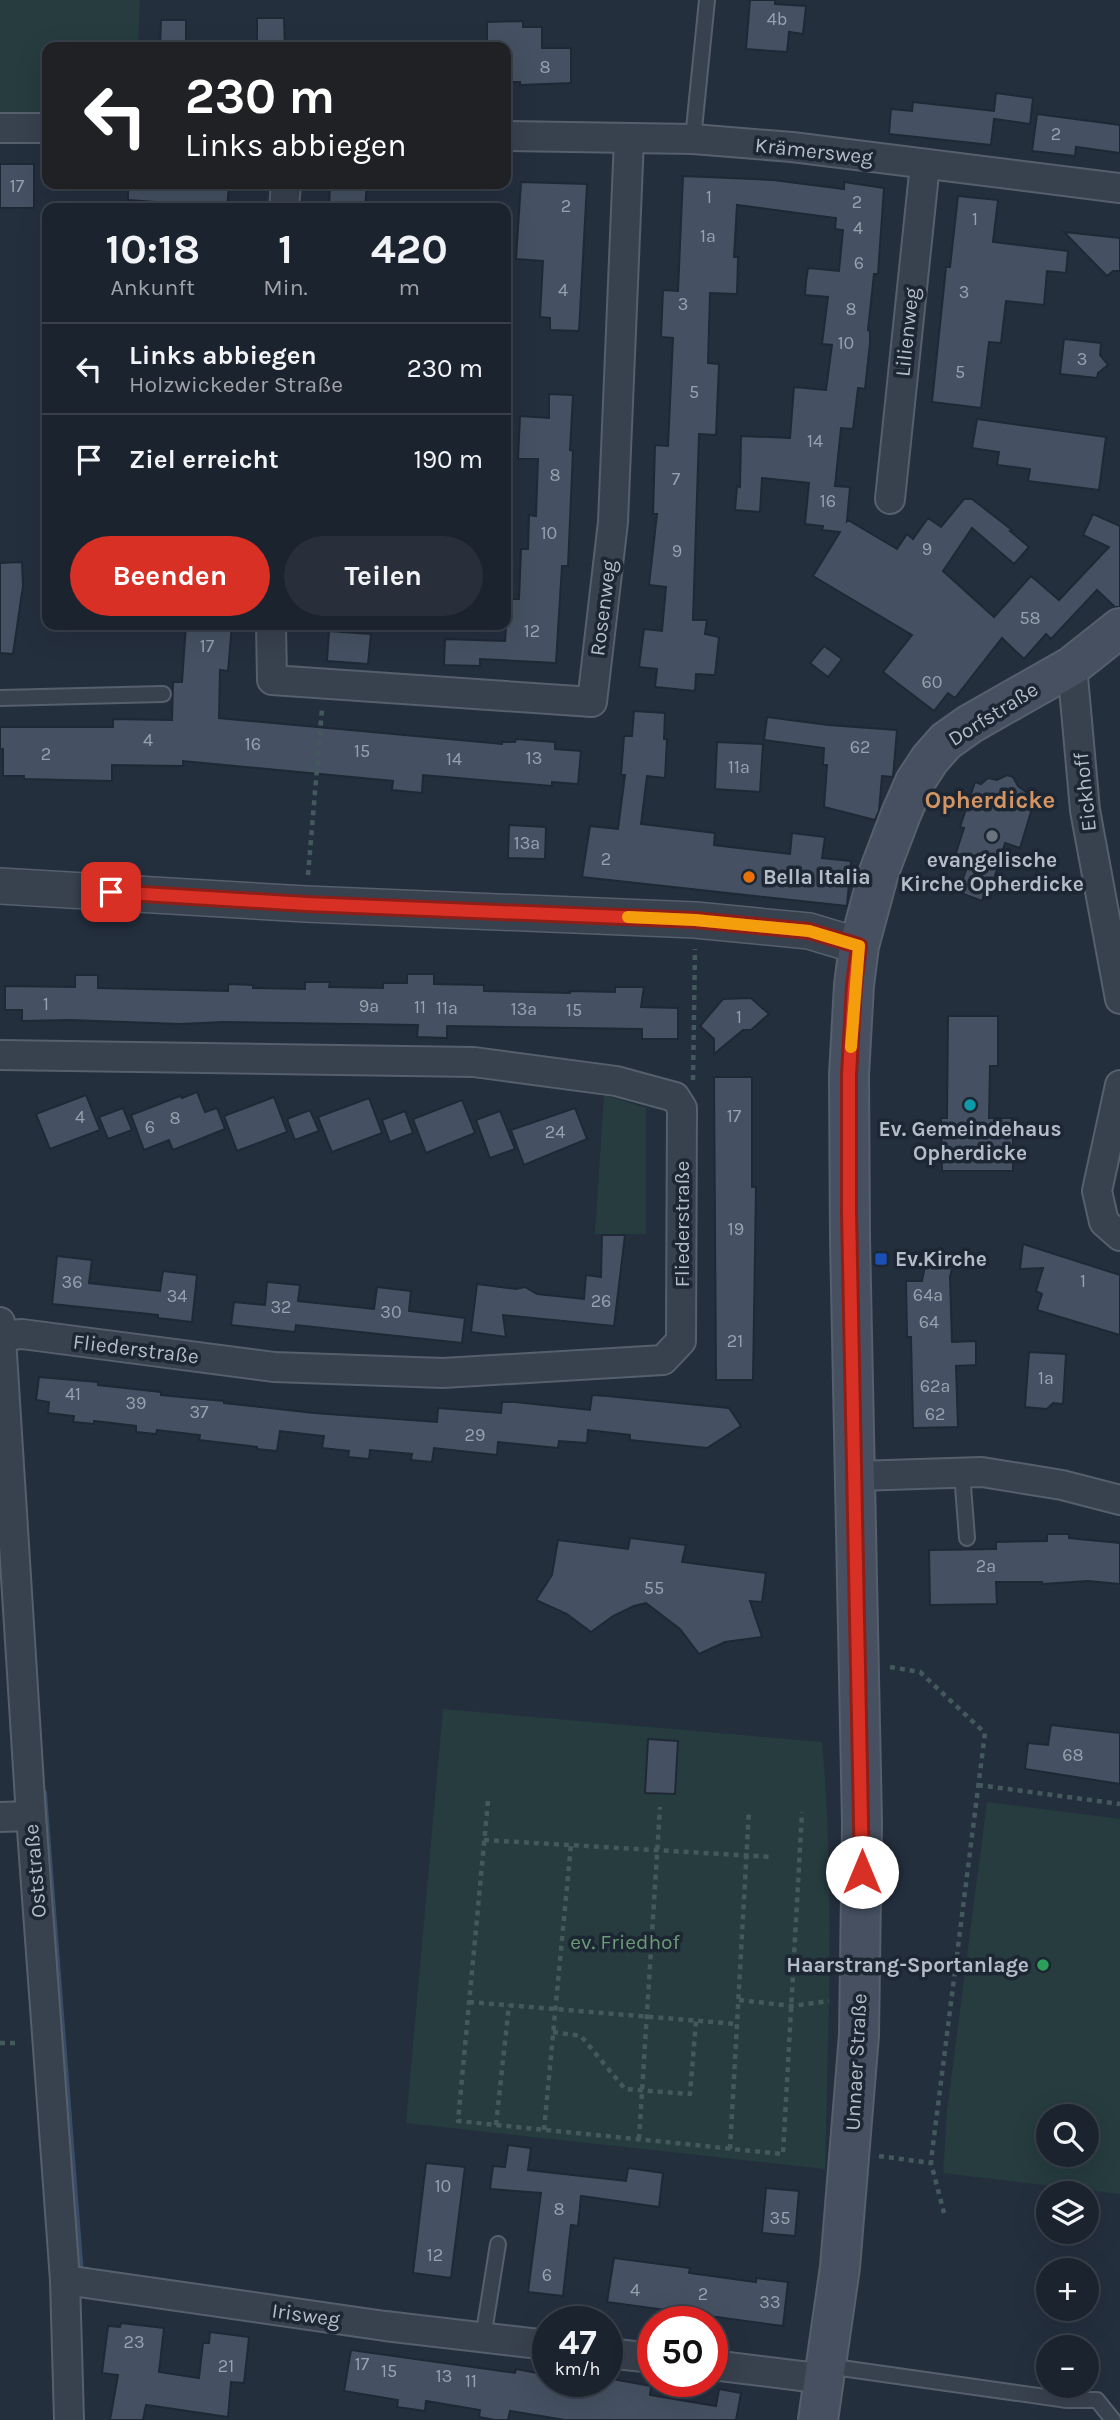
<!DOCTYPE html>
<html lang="de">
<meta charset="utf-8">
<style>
body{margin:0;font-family:Karla,sans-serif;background:#282f3a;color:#f1f3f6;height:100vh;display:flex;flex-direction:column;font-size:26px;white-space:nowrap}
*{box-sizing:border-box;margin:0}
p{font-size:23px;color:#a0a4aa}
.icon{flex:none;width:38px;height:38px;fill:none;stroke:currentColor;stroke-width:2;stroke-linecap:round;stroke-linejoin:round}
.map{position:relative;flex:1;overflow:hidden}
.panel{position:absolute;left:42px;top:203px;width:469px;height:427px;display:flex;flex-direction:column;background:#1b232e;border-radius:14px;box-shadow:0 7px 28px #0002,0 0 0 2px #39404a}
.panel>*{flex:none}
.top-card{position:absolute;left:42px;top:42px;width:469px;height:147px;border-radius:14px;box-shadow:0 7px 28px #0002,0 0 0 2px #39404a;background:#202124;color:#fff;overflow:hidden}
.fabs{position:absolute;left:1036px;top:2104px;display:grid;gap:14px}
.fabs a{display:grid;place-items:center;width:63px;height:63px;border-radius:50%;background:#1b232e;box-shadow:0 7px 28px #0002,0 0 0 2px #39404a;font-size:35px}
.speed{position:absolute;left:532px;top:2306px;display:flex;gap:14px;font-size:35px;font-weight:700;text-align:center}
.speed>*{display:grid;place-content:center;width:91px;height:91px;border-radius:50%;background:#1b232e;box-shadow:0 7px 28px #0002,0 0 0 2px #39404a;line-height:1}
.speed small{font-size:18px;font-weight:400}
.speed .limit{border:10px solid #d22;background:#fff;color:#111}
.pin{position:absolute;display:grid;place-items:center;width:60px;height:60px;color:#fff;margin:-30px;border-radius:14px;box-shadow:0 4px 10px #0006}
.me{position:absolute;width:77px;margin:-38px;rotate:0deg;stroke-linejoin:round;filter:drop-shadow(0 0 5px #0008)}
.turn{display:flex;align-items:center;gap:24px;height:147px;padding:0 28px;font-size:32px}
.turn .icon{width:91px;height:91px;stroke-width:2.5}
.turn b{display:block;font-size:49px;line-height:60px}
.eta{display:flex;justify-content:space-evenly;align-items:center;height:119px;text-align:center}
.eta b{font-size:42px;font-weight:700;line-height:49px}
.cta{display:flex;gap:14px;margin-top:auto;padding:14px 28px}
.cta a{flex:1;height:80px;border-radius:42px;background:#d93025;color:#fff;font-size:28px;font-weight:700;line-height:80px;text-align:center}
.cta a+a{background:#282f3a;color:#f1f3f6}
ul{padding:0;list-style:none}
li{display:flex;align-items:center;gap:21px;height:91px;padding:0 28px;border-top:2px solid #39404a}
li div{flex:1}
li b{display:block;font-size:26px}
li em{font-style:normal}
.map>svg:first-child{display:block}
</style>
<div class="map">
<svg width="1120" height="2420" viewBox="0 0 1120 2420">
<rect width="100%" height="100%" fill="#242f3e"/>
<g fill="#263c3f" fill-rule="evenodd">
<polygon points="0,0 140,0 138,47 47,47 47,115 0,113"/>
<polygon points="604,1095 646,1108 646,1234 595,1234"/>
<path d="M443 1709 822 1742C835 1883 828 2027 825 2169L406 2123Z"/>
<path d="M987 1802 1120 1819V2194L943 2173 947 2111ZM1048 2116H1087V2154H1048Z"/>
</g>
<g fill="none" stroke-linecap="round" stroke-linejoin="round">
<polyline stroke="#394c67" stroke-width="8" points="43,1793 80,2275"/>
</g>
<g fill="#455162" stroke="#1f2835" stroke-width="2">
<polygon points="750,0 775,0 775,4 806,6 803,34 789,32 787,52 746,49"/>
<polygon points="257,18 284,18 285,47 257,47"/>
<polygon points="161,20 186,20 186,47 160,47"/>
<polygon points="523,21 523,27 542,27 542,48 571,48 571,83 520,85 520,82 506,82 506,47 487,47 487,22"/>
<polygon points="996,93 1033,98 1030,124 994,119 991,145 889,134 891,109 912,111 913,102 994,111"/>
<polygon points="1037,114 1120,125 1120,153 1076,147 1075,156 1032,151"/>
<rect x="0" y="164" width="34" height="44"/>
<polygon points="683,176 773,180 844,189 844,182 884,188 878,274 874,274 868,330 870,331 870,343 865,389 858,388 853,429 841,428 835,486 850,487 847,521 848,520 897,549 907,534 913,539 928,518 941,527 964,499 972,499 1012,530 1010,531 1029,547 1014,564 972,528 943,571 994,617 1031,576 1059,600 1109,547 1083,535 1093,514 1120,526 1120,607 1115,607 1097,590 1051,639 1046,634 1024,659 1002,638 955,698 948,693 934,711 883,672 912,635 813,576 840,532 822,530 823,526 805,524 809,483 762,478 760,512 735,510 737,486 740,487 741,436 790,438 794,387 826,390 832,345 822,344 828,297 805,295 806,281 808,268 839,271 843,230 835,229 836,218 737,205 734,257 738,257 737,294 710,293 708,363 719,364 716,435 699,434 693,620 707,620 705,634 719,637 715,675 696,674 695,691 655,687 657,669 639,667 644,629 662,631 666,587 649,585 657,514 653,514 655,445 668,446 673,338 661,337 663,290 678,291"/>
<polygon points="521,182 587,184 579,331 550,330 550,318 540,317 543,261 516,259"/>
<polygon points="128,184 229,185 227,208 169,208 169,203 128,200"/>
<polygon points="330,184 367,184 365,208 329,208"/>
<polygon points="958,196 998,200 993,242 1068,251 1066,273 1047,271 1044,305 1006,301 1001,343 989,342 981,408 932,402 946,267 950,267"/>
<polygon points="1064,232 1120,238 1120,271 1113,271 1107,276"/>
<polygon points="1064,339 1101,343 1100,355 1108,365 1098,373 1097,378 1060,374"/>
<polygon points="549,394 573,395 570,450 573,451 568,566 562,566 556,663 480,659 480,666 444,665 445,639 505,641 508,599 519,599 521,549 528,549 529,515 536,516 538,459 518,459 520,416 549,418"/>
<polygon points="977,419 1106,437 1099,490 1028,481 1030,469 997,465 999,452 972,448"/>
<polygon points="22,562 23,586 13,654 0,653 0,563"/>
<polygon points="186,625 232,625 228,671 220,670 219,718 502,744 502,742 515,742 516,739 555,742 555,749 581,751 578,784 552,782 552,786 423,775 422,793 392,790 393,781 183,761 183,766 112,765 112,781 24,779 24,776 3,776 3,749 0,749 0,727 113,727 113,719 172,720 173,682 182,682"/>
<polygon points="329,631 371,634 368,664 327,661"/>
<polygon points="824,646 842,659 828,677 810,663"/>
<polygon points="634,711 665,713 664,739 667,739 665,778 647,776 641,824 715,833 714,845 790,854 792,833 825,837 822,858 851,861 847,906 582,877 590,826 618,829 625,775 621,775 624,736 632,736"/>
<polygon points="767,717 828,725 897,730 893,777 882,776 879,811 875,820 824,807 827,765 823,765 824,748 764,740"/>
<polygon points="717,742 763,744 760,792 715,789"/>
<polygon points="1007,775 1013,777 1018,786 1026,792 1029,800 1034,802 1020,848 1005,843 994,879 990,878 982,901 958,892 966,870 952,865 964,828 960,827 975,782 981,784 988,778 997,780"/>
<polygon points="509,825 546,827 545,859 508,858"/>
<polygon points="407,974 434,974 434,984 484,985 484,991 570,993 570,991 615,992 615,987 644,987 641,1007 678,1008 678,1039 642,1039 642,1029 447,1026 447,1038 417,1037 418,1025 224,1022 180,1024 70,1020 22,1021 22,1010 5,1010 5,986 75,987 75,975 98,975 98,988 228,991 228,984 253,985 253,988 305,989 305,982 330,982 329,987 383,988 383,983 407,983"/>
<polygon points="751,998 769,1014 751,1030 743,1030 714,1054 714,1039 700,1026 723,999"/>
<polygon points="948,1016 998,1016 998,1066 990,1066 989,1118 1013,1118 1013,1171 942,1171 941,1118 947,1118"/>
<polygon points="714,1077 752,1077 752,1187 756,1187 753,1380 716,1380"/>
<polygon points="197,1092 205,1112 217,1108 225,1129 173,1150 169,1140 144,1150 131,1115 180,1096 182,1098"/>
<polygon points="86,1095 100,1130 50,1149 36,1114"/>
<polygon points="274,1097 287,1132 237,1151 224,1116"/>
<polygon points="369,1098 382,1133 332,1152 318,1117"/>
<polygon points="462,1100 475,1133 426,1153 413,1119"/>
<polygon points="123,1108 132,1130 108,1139 99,1117"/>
<polygon points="575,1108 587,1139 524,1165 511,1130"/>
<polygon points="310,1110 319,1131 295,1140 287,1119"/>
<polygon points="405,1111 413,1133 390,1142 382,1120"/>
<polygon points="500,1111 515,1149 490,1158 476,1120"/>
<polygon points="602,1235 625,1235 614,1326 503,1315 506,1337 471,1332 477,1284 516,1289 525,1287 537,1294 584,1299 586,1275 601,1277"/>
<polygon points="1023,1244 1120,1275 1120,1335 1037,1310 1042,1294 1036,1291 1043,1268 1020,1269"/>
<polygon points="928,1250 955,1255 950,1277 952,1342 976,1341 976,1365 956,1366 958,1427 913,1428 911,1337 907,1337 906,1281 922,1281"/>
<polygon points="57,1256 92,1260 89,1283 160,1291 163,1271 197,1275 192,1322 158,1318 158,1315 52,1304"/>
<polygon points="267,1282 300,1285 298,1301 374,1309 377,1287 411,1291 409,1311 465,1318 462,1343 296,1325 295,1332 231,1325 234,1302 265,1305"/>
<polygon points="1029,1352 1066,1354 1063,1404 1053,1403 1047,1409 1025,1407"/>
<polygon points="39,1377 98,1382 98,1385 161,1392 161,1395 224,1401 224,1403 314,1413 437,1422 438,1408 501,1413 502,1402 515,1402 590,1410 592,1395 607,1396 729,1408 741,1426 707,1448 630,1440 630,1435 588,1430 587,1443 559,1441 558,1448 498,1442 497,1455 434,1448 432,1462 411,1460 412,1454 370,1450 369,1459 348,1457 349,1451 322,1448 324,1436 280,1431 277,1451 257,1449 257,1447 199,1440 200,1435 157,1430 156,1434 136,1432 136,1426 94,1421 94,1424 73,1422 74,1416 48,1413 49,1402 36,1400"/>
<polygon points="1047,1534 1069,1534 1069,1538 1120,1543 1120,1584 1088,1581 1042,1584 1042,1582 996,1582 997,1604 930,1605 929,1550 996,1549 996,1542 1047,1541"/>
<polygon points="630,1538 686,1545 682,1562 766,1573 762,1602 750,1601 762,1637 725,1642 699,1654 680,1629 646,1603 634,1606 613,1616 591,1632 567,1614 536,1600 552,1575 558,1540 628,1549"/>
<polygon points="1051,1725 1120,1733 1120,1784 1025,1769 1028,1743 1048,1745"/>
<polygon points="648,1739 678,1741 675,1794 645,1793"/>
<polygon points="508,2145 531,2148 528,2170 626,2181 628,2168 663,2173 659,2207 581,2196 578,2226 571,2225 563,2296 528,2292 541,2193 490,2189 493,2166 505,2167"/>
<polygon points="426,2163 465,2167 451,2278 413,2273"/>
<polygon points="766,2188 799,2191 795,2236 762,2233"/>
<polygon points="614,2258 690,2268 689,2273 756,2282 756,2278 788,2282 783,2326 607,2302"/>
<polygon points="121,2323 164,2328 159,2372 199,2378 203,2343 209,2343 210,2332 249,2337 244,2383 231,2382 228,2417 146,2405 143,2420 110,2420 118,2375 102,2373 108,2326 120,2327"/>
<polygon points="351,2350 515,2373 516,2369 548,2375 548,2382 596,2385 596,2382 607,2382 607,2378 651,2386 650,2395 716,2406 719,2389 741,2393 736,2420 565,2420 510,2411 508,2420 495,2420 479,2417 480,2410 426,2401 425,2411 397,2407 398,2400 344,2391"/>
</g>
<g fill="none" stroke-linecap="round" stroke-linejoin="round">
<g stroke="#565f6c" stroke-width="18">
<g id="service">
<polyline points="693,139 707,0"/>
<polyline points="0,698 163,694"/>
<polyline points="962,1473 967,1538"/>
<polyline points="483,2338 498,2244"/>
<polyline points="827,2366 1067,2400 1097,2400 1113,2420"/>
</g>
</g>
<g stroke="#565f6c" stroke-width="32">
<g id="minor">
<polyline points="0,128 47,128"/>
<polyline points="506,136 693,139 792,147 1120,188"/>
<polyline points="284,208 286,184"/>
<polyline points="890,499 925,164"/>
<polyline points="271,625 272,680 592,702 613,522 629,139"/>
<polyline points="1072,666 1085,810 1120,999"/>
<polyline points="0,1055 474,1062 616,1081 675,1097 682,1108 681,1341 663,1360 443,1373 274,1367 22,1334 1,1336"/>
<polyline points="1120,1085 1097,1191 1104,1222 1120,1236"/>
<polyline points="0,1322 31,1816 65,2280 69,2420"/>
<polyline points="856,1476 982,1472 1062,1485 1120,1500"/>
<polyline points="0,1817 31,1816"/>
<polyline points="65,2280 385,2326 548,2345"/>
<polyline points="607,2353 653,2358"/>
<polyline points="712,2365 825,2379"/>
</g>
</g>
<g stroke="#565f6c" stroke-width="38">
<polyline id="tertiary" points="0,886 306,904 695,920 809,931 859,946"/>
</g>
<g stroke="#565f6c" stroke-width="42">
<polyline id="secondary" points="818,2420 840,2267 859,2035 862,1823 850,1238 849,1075 854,985 859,946 879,872 901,814 915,782 930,759 946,741 970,724 1072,666 1120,628"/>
</g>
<g stroke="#44595c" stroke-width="4.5" stroke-dasharray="5 5" stroke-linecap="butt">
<polyline points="308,875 322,709"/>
<polyline points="693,1080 695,949"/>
<polyline points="890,1667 920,1672 985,1733 932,2153 931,2163 944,2213"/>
<polyline points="978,1785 1120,1804"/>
<polyline points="488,1801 458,2121 783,2154 802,1812"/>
<polyline points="484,1840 773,1857"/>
<polyline points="739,2000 792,2006 829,2001"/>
<polyline points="469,2002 737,2024"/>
<polyline points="553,2032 581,2036 625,2089 690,2094 696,2021"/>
<polyline points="0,2043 20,2043"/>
<polyline points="496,2125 509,2005"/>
<polyline points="544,2130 571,1844"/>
<polyline points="639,2139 660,1807"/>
<polyline points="730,2149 749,1810"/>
<polyline points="879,2156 931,2163"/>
</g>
<use href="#service" stroke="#38414e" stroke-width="14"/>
<use href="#minor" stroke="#38414e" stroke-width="28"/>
<use href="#tertiary" stroke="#38414e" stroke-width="35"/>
<use href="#secondary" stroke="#465061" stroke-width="38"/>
</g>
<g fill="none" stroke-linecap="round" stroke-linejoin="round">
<g stroke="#8d1f18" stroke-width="18">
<polyline id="route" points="111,892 306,904 695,920 809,931 859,946 854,985 849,1075 849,1211 862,1872"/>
</g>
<use href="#route" stroke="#d93025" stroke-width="12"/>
<polyline stroke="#f59e0b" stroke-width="12" points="628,917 695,920 809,931 859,946 851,1047"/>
</g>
<circle fill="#6b7280" stroke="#1d2633" stroke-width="2.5" cx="992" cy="836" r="7"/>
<circle fill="#e8710a" stroke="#1d2633" stroke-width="2.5" cx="749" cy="877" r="7"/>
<circle fill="#0f9aa8" stroke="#1d2633" stroke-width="2.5" cx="970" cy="1105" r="7"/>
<rect fill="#1a4fb4" stroke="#1d2633" stroke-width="2.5" x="874" y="1252" width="14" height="14" rx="3.5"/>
<circle fill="#2e9e5b" stroke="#1d2633" stroke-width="2.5" cx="1043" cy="1965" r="7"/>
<g text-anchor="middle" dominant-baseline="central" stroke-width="7" stroke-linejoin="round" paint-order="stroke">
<g font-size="18" fill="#98a1af">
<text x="777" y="19">4b</text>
<text x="545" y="67">8</text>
<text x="1056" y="134">2</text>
<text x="17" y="186">17</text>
<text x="709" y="197">1</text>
<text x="857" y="202">2</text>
<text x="566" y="206">2</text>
<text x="975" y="219">1</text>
<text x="858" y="228">4</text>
<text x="708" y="236">1a</text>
<text x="859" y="263">6</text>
<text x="563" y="290">4</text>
<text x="964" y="292">3</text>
<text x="683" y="304">3</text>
<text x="851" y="309">8</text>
<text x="846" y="343">10</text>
<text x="1082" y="359">3</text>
<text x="960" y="372">5</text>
<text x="694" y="392">5</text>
<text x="815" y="441">14</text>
<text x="555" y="475">8</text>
<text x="676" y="479">7</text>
<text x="828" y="501">16</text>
<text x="549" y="533">10</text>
<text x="927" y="549">9</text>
<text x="677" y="551">9</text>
<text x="1030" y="618">58</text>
<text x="532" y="631">12</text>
<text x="207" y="646">17</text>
<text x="932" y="682">60</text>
<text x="148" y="740">4</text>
<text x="253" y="744">16</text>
<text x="860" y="747">62</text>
<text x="362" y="751">15</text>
<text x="46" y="754">2</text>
<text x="534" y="758">13</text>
<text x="454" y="759">14</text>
<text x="739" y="767">11a</text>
<text x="527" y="843">13a</text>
<text x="606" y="859">2</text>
<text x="46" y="1004">1</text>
<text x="369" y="1006">9a</text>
<text x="420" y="1007">11</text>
<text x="447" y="1008">11a</text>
<text x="524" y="1009">13a</text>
<text x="574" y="1010">15</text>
<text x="739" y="1017">1</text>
<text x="734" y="1116">17</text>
<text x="80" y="1117">4</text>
<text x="175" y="1118">8</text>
<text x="150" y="1127">6</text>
<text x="555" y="1132">24</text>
<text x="736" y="1229">19</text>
<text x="1083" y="1281">1</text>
<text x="72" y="1282">36</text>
<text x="928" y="1295">64a</text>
<text x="177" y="1296">34</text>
<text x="601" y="1301">26</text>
<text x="281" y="1307">32</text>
<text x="391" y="1312">30</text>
<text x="929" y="1322">64</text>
<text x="735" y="1341">21</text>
<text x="1046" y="1378">1a</text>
<text x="935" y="1386">62a</text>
<text x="73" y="1394">41</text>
<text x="136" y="1403">39</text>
<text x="199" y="1412">37</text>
<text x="935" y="1414">62</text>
<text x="475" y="1435">29</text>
<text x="986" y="1566">2a</text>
<text x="654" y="1588">55</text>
<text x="1073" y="1755">68</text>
<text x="443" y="2186">10</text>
<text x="559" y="2209">8</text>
<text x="780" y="2218">35</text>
<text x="435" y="2255">12</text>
<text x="547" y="2275">6</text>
<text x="635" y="2290">4</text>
<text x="703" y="2294">2</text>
<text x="770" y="2302">33</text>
<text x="134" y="2342">23</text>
<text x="362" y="2364">17</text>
<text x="226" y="2366">21</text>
<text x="389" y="2371">15</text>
<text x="444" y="2376">13</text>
<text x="471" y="2381">11</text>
</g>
<g font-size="21" fill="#b4bcc9" stroke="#1d2633">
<text transform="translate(814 151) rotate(6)">Krämersweg</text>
<text transform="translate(907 332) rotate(-84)">Lilienweg</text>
<text transform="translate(603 608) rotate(-83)">Rosenweg</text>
<text transform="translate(993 714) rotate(-32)">Dorfstraße</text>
<text transform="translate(1085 792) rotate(-96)">Eickhoff</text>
<text transform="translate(682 1224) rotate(-90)">Fliederstraße</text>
<text transform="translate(136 1349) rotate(7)">Fliederstraße</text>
<text transform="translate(35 1871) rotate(-95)">Oststraße</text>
<text transform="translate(856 2062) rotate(-87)">Unnaer Straße</text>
<text transform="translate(306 2315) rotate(8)">Irisweg</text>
</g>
<g font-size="21" font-weight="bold" fill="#b4bcc9" stroke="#1d2633">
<text x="992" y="860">evangelische<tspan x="992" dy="24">Kirche Opherdicke</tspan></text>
<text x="763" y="877" text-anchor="start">Bella Italia</text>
<text x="970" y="1129">Ev. Gemeindehaus<tspan x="970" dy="24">Opherdicke</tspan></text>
<text x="895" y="1259" text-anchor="start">Ev.Kirche</text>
<text x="1029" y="1965" text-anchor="end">Haarstrang-Sportanlage</text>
</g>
<g font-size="21" fill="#6b9a76" stroke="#1d2633">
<text x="625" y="1942">ev. Friedhof</text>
</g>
<g font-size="24" font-weight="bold" fill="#d59563" stroke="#1d2633">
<text x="990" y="800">Opherdicke</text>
</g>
</g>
</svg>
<div class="fabs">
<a><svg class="icon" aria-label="search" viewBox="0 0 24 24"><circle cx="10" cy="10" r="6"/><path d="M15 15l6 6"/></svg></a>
<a><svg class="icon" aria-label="layers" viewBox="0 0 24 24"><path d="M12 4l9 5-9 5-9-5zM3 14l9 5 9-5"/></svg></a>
<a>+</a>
<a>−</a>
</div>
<div class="speed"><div>47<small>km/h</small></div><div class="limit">50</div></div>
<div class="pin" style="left:111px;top:892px;background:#d93025"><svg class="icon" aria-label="arrive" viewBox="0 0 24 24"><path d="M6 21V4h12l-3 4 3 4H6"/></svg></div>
<svg class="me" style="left:862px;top:1872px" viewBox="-20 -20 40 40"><circle r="19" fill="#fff"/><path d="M0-13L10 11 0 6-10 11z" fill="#d93025"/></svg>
<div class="top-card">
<div class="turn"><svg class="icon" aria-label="left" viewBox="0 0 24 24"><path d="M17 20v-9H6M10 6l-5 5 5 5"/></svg><div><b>230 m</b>Links abbiegen</div></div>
</div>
<section class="panel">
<div class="eta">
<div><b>10:18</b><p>Ankunft</p></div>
<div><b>1</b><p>Min.</p></div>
<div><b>420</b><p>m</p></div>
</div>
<ul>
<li><svg class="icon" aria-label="left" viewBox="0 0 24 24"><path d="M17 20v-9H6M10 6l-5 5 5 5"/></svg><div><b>Links abbiegen</b><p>Holzwickeder Straße</p></div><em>230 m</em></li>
<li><svg class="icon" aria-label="arrive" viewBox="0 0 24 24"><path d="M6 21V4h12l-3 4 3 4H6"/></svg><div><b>Ziel erreicht</b></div><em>190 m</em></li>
</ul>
<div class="cta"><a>Beenden</a><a>Teilen</a></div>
</section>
</div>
